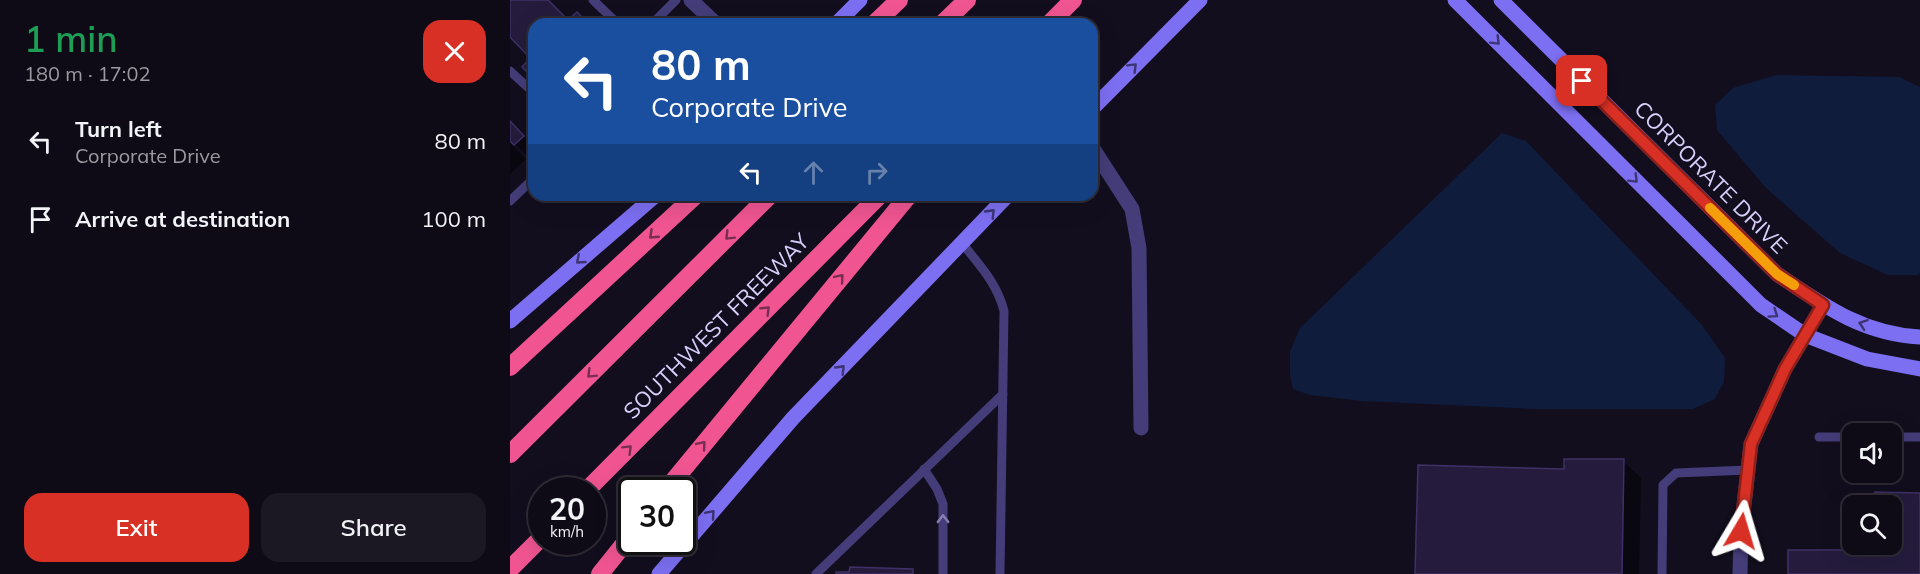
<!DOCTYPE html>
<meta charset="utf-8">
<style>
body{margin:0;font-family:Mulish,sans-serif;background:#1c1823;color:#f1f3f6;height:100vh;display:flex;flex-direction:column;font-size:22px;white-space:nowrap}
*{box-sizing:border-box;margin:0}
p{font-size:20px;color:#9b9aa1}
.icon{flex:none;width:33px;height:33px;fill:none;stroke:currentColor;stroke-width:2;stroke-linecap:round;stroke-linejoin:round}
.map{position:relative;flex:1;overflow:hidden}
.sheet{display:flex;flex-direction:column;background:#0e0a16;width:510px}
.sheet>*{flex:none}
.hud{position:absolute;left:18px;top:18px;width:570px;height:183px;border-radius:18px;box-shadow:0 6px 24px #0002,0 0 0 2px #2e2b35;background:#1a4fa0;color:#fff;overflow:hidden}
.tools{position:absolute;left:1332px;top:423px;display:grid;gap:12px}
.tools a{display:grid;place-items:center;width:60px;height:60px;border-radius:12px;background:#0e0a16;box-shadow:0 6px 24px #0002,0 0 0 2px #2e2b35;font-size:30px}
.speed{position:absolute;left:18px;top:477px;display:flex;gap:12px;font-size:30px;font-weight:700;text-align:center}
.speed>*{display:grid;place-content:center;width:78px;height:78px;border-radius:50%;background:#0e0a16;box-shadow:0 6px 24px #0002,0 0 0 2px #2e2b35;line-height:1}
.speed small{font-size:15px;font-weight:400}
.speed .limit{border:3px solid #111;border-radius:9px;background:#fff;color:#111}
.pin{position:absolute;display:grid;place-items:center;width:51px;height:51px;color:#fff;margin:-26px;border-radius:12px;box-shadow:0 3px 9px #0006}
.me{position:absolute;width:66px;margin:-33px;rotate:7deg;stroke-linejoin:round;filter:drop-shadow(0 0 4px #0008)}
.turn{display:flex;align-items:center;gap:21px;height:126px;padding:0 24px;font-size:27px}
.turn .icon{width:78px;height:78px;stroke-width:2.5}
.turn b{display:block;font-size:42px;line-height:51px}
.lanes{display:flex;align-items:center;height:57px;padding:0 24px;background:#0003;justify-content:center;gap:30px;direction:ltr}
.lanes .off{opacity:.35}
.round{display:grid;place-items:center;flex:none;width:63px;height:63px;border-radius:18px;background:#1c1823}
.overview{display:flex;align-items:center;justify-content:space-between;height:102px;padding:0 24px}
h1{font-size:36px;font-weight:600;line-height:45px;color:#1e9e55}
.primary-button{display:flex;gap:12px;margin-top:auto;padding:12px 24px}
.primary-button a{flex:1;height:69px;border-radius:18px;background:#d93025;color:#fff;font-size:24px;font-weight:600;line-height:69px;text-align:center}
.primary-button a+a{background:#1c1823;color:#f1f3f6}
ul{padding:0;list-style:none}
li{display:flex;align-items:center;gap:18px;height:78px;padding:0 24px}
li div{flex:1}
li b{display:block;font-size:22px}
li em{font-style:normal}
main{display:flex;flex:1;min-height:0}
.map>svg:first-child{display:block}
</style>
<main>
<section class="sheet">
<div class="overview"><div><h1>1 min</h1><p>180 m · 17:02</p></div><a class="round" style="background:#d93025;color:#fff"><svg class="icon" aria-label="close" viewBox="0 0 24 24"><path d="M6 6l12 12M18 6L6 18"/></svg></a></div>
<ul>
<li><svg class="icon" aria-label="left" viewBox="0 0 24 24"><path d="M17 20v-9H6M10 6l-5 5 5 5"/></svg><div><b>Turn left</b><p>Corporate Drive</p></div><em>80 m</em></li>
<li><svg class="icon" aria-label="arrive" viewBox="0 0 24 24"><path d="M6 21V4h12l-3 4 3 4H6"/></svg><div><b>Arrive at destination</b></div><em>100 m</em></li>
</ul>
<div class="primary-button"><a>Exit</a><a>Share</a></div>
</section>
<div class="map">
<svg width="1410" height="574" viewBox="0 0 1410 574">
<rect width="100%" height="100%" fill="#120e1e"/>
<g fill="#0f1c3c">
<polygon points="1266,75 1389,77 1410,87 1410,273 1408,275 1378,275 1330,253 1256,188 1207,130 1205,105 1223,88"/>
<polygon points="992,133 1016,141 1192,325 1215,358 1214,382 1205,399 1183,409 1027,409 852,401 800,395 783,389 780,374 780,351 790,328"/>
</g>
<g fill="#0007">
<polygon points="0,123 24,147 23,162 0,139"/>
<polygon points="0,143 16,159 0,174"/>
<polygon points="1113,461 1131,478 1129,574 907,574 1055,471"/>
<polygon points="1410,494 1410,574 1279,574 1382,544 1382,506"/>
</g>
<g fill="#251c3d" stroke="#3f3067" stroke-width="1.5">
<polygon points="0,0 38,0 58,20 67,12 76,21 73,24 24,24 24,73 21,76 12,67 20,58 0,37"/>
<polygon points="0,121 14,136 4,145 0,141"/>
<polygon points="1054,459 1114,459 1112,574 905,574 908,465 1054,469"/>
<polygon points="1365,492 1410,493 1410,574 1278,574 1278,550 1351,550 1351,544 1382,544 1382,506 1353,506"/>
<polygon points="340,567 403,569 403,574 326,574 326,572 339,572"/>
</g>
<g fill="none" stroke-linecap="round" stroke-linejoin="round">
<g stroke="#443d79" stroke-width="9">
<polyline points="83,0 108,24"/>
<polyline points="142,24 166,0"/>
<polyline points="0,71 24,93"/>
<polyline points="0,201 24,178"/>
<path d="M452 243C470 266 487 283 494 311L490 574"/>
<polyline points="1309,437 1342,437"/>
<polyline points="1382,437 1410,437"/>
<polyline points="414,469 427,489 433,504 433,574"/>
<polyline points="306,574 493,394"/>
<polyline points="1152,574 1153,485 1166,473 1238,470"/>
</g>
<g stroke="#443d79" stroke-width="15">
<polyline points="181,0 206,24"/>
<polyline points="582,147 622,209 629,248 631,428"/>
<polyline points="1230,574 1231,531 1241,444 1275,369 1313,305"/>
</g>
<g stroke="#7d6ff2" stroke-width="15">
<polyline points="945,0 1251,305 1295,335 1357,359 1410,369"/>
<path d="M991 0 1267 274C1313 305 1352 334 1410 337"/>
<polyline points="326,24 350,0"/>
<polyline points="582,109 690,0"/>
<polyline points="0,321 146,195"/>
<polyline points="149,574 283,418 498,195"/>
</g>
<g stroke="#f05592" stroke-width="18">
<polyline points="364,24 389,0"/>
<polyline points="432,24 457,0"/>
<polyline points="539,24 563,0"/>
<polyline points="0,367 186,195"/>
<polyline points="0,454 260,195"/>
<polyline points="77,490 370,195"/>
<polyline points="156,490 399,195"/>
<polyline points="0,569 32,537"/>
<polyline points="90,574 122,534"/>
</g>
</g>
<defs><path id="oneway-chevron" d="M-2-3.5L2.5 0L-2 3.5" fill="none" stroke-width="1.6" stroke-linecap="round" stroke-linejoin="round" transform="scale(1.5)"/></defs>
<g stroke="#3d3573">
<use href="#oneway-chevron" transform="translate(986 41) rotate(45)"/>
<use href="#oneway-chevron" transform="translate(623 67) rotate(-45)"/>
<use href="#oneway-chevron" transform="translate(1124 179) rotate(45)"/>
<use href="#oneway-chevron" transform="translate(481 213) rotate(-46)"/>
<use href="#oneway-chevron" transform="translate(70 260) rotate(139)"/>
<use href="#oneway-chevron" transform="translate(1264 314) rotate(34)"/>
<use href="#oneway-chevron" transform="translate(1353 324) rotate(-161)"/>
<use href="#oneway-chevron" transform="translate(331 369) rotate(-46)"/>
<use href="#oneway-chevron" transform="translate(201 514) rotate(-49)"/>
</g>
<g stroke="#762e52">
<use href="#oneway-chevron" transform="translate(143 235) rotate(137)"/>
<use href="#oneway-chevron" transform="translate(219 236) rotate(135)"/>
<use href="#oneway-chevron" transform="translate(330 278) rotate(-50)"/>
<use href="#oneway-chevron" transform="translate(256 310) rotate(-45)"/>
<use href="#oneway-chevron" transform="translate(81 374) rotate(135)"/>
<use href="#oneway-chevron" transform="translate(192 445) rotate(-50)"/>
<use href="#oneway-chevron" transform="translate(118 449) rotate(-45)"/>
</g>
<use stroke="#877fb4" href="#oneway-chevron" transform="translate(433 519) rotate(-91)"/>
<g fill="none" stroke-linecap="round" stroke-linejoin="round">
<g stroke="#8d1f18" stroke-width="15">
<polyline id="route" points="1072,81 1267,274 1313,305 1275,369 1241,444 1231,531"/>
</g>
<use href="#route" stroke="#d93025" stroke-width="10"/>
<polyline stroke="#f59e0b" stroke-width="10" points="1200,208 1267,274 1284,285"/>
</g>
<g text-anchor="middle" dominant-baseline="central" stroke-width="5" stroke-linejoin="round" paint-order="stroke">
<g font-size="22" fill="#d8cffb" stroke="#120e1e">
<text transform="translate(1201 177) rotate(45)">CORPORATE DRIVE</text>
<text transform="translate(206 326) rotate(-45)">SOUTHWEST FREEWAY</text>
</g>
</g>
</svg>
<div class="tools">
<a><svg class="icon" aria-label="sound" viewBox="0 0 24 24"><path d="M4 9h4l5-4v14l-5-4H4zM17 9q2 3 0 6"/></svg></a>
<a><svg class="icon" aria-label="search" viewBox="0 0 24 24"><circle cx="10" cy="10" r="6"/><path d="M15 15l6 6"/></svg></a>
</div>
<div class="speed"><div>20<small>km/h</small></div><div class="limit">30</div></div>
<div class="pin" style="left:1072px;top:81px;background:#d93025"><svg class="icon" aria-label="arrive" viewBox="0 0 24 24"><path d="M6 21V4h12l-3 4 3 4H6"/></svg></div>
<svg class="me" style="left:1231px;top:531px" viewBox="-20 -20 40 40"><path d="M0-17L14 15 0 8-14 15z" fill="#d93025" stroke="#fff" stroke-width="4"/></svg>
<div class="hud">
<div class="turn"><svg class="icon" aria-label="left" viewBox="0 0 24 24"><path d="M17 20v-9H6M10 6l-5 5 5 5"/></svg><div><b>80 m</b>Corporate Drive</div></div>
<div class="lanes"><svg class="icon" aria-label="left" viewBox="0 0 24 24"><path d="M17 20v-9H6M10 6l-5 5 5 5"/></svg><svg class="icon off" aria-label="ahead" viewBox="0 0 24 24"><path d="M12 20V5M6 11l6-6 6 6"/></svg><svg class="icon off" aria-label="right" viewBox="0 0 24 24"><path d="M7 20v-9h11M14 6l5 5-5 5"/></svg></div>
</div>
</div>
</main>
